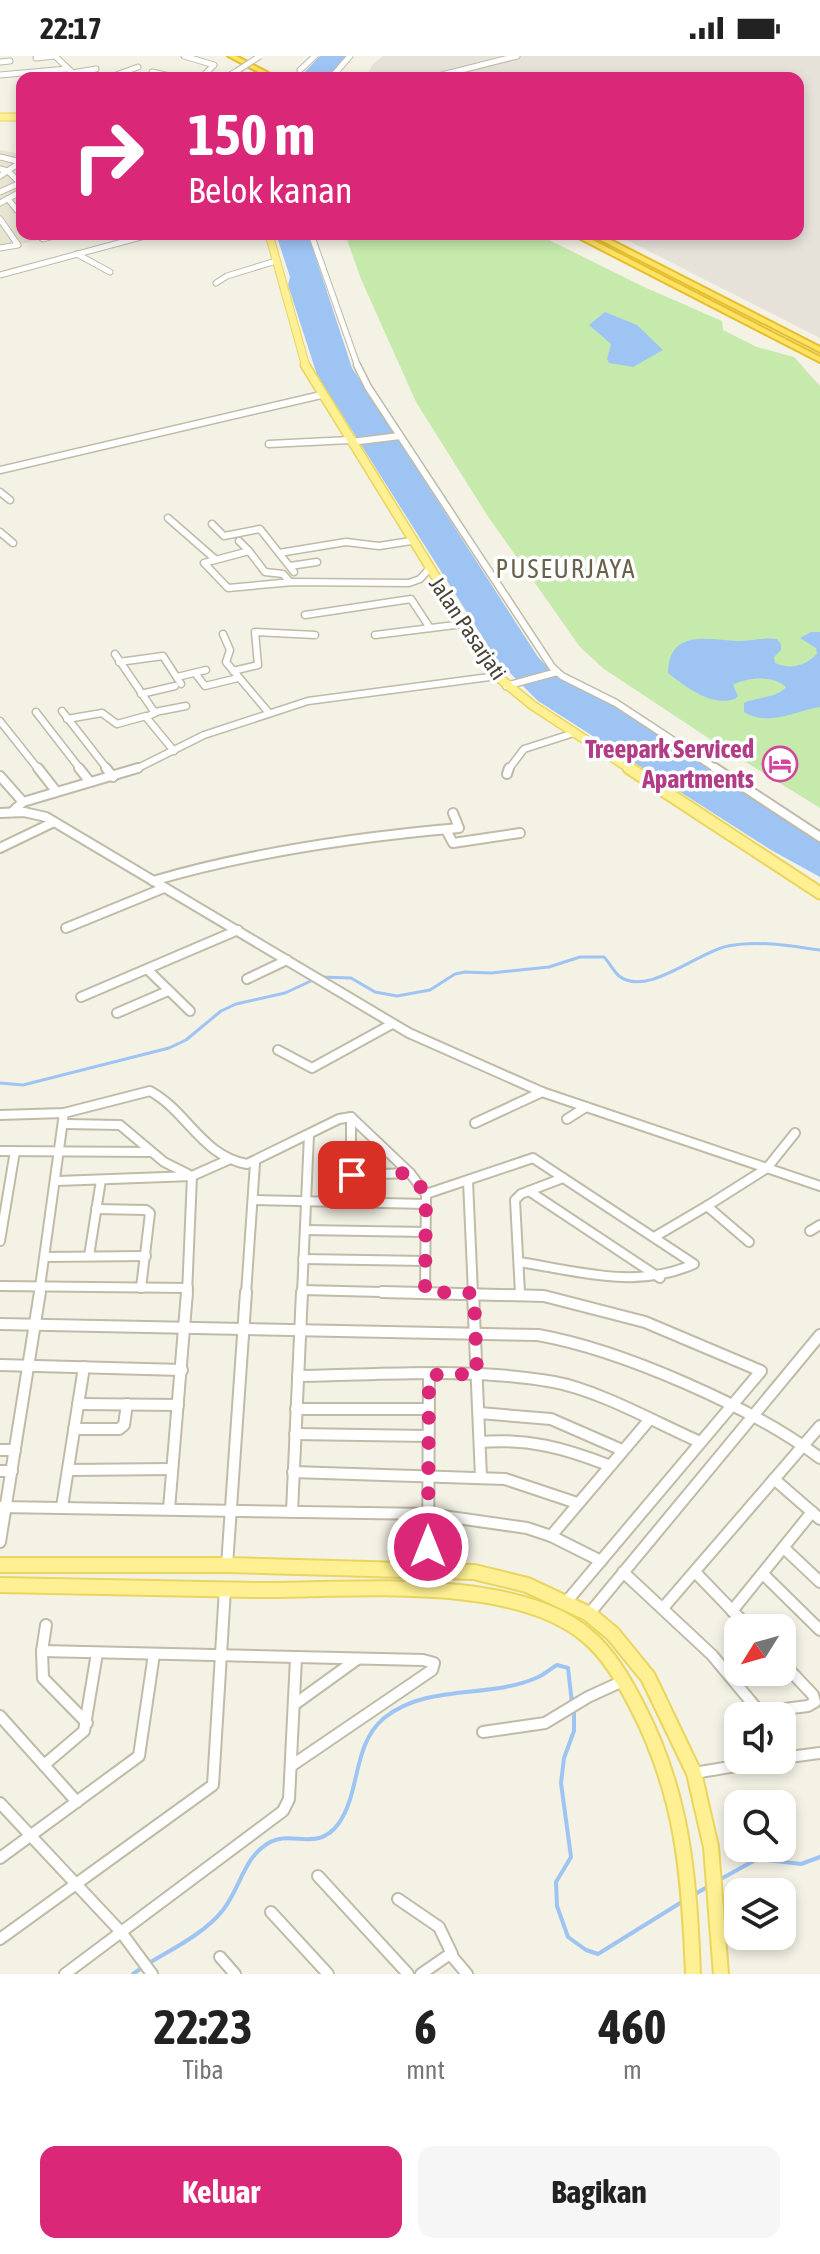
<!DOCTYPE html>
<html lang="id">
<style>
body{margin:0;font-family:"Asap Condensed",sans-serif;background:#f6f6f6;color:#222;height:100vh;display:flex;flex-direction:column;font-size:30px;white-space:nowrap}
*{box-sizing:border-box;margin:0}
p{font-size:26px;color:#767676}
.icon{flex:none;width:44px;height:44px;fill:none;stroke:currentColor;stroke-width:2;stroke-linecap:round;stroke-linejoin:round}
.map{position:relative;height:1918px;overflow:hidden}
.details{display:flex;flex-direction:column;background:#fff;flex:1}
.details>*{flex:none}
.top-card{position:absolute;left:16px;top:16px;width:788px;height:168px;border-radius:16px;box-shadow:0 4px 12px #0003;background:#db2777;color:#fff;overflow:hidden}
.needle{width:52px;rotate:233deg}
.fabs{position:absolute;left:724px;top:1558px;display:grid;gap:16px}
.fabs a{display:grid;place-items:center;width:72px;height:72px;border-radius:16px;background:#fff;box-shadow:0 4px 12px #0003;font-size:40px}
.pin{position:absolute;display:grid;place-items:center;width:68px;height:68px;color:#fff;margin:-34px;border-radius:16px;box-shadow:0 4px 12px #0006}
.me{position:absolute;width:88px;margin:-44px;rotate:0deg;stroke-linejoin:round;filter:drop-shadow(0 0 6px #0008)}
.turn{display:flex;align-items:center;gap:28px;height:168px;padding:0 40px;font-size:36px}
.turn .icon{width:104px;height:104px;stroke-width:2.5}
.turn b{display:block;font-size:56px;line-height:68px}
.eta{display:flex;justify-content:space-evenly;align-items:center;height:136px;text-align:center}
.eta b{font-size:48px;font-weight:700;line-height:56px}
.action{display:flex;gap:16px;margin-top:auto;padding:16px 40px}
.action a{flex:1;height:92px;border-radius:16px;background:#db2777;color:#fff;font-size:32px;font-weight:700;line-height:92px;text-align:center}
.action a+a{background:#f6f6f6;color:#222}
.status{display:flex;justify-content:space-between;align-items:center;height:56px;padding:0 40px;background:#fff;direction:ltr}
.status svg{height:22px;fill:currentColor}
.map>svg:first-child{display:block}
</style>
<div class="status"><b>22:17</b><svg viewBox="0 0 49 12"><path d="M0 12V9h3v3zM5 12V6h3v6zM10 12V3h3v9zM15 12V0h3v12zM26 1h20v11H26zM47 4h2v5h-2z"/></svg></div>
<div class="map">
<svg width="820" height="1918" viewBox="0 0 820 1918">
<rect width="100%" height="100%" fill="#f4f1e5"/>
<polygon fill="#e8e5d3" points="0,94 21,98 22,178 69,178 0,192"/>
<polygon fill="#e6e2da" points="383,0 820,0 820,282 615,178 798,178 798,22 365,22 373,8"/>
<polygon fill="#c5eaac" points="345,178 537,178 644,231 722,265 723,274 757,291 794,301 820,330 820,752 728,695 604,613 580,591 487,459 416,346 361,223"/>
<g fill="#9ec4f4">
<polygon points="320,0 346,0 327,22 299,22"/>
<polygon points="276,178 308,178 352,312 538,601 557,621 603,642 820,786 820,821 771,794 538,645 497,604 317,319 288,229 290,221"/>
<polygon points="605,256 637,269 663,294 633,311 609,307 607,303 611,288 589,269"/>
<path d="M811 576H820V651C795 655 768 671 744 656V647C758 640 776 643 786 631 773 619 747 621 733 629L738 640 735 643C711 651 686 631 668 617 669 572 709 584 738 585 751 585 764 581 777 583L781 588V594L774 601 775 607C791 614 805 610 817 598L816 592 800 582Z"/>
</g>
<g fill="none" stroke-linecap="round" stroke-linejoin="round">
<g stroke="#9ec4f4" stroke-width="3">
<path d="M320 921 351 922 375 936 397 940 430 934 455 918 465 916 491 917 549 911 580 901H604C610 907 613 915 619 920 647 942 699 895 728 890 758 884 790 890 820 894"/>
<polyline points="0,1027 23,1029 169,992 186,984 221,955 236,948 285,937 313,924"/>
</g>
<g stroke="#9ec4f4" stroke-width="4">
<polyline points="574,1655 574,1675 564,1702 561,1727 571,1801 556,1826 557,1850 568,1881 586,1894 598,1898 685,1844"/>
<polyline points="719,1824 757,1803 801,1808 820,1801"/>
<polyline points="695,1838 709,1830"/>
<path d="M149 1907C174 1892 205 1877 223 1854 240 1833 243 1803 267 1788 291 1772 317 1798 339 1767 361 1735 352 1689 384 1662 428 1627 488 1643 536 1622 544 1619 550 1613 557 1609L568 1612 572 1647"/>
<polyline points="133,1918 143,1911"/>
</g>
<g stroke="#c0bba7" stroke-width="7">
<g id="minor-far3">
<polyline points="55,0 78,22"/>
<polyline points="184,0 214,9 201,22"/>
<polyline points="36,2 55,0"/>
<polyline points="0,6 10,5"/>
<polyline points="300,14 315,0"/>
<polyline points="152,16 179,22"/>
<polyline points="72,17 96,13"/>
<polyline points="0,19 67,13"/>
<polyline points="108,22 138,11"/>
<polyline points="225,22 237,15"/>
<polyline points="331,22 350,0"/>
<polyline points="430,22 517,0"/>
<polyline points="0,101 21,106"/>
<polyline points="0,113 8,115 20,127 0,136"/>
<polyline points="0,120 21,106"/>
<polyline points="8,143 22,160"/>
<polyline points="0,147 22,135"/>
<polyline points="0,163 18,189 0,192"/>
<polyline points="36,178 43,183 61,178"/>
<polyline points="311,178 358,311"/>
<polyline points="269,181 311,178"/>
<polyline points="77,198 110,216"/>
<polyline points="0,219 152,178"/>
<polyline points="216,227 227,220 276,205"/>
</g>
</g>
<g stroke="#c0bba7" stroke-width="9">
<g id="minor-far2">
<polyline points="357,309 368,331 552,611 562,620 616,647 718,714"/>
<polyline points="351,386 400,380"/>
<polyline points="269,388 350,384"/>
<polyline points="0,414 321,339"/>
<polyline points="0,436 10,444"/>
<polyline points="168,462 215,503"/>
<polyline points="212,468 224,480 260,473 294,516"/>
<polyline points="0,476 13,487"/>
<polyline points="239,485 249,495 204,507 228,532 293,526 409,527 420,523 429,513"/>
<polyline points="249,495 265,516 283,518 290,526"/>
<polyline points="279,497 346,486 379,490 411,485"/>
<polyline points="290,510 317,506"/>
<polyline points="305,559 411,543 430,572"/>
<polyline points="223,578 230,594 226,606 269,657"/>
<polyline points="375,579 463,568"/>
<polyline points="115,598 155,657 146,661 174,695"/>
<polyline points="119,606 163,600 181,628"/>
<polyline points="233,615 258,609 255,576 315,579"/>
<polyline points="195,617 205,630 238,622"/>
<polyline points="177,621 206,614"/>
<polyline points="506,630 557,616"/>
<polyline points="141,638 175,630"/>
<polyline points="62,655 108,714"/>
<polyline points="36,656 81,714"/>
<polyline points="155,656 186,650"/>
<polyline points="67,663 102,657 117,668 146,660"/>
<polyline points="0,665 39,714"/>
<polyline points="134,714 204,679 308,645 497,620"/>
<polyline points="508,714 524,693 574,677"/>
</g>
</g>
<g stroke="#c0bba7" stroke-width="12">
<g id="minor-far1">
<polyline points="38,712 56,735"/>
<polyline points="79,712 90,726"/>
<polyline points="106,712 113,721"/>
<polyline points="715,712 820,781"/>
<polyline points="507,718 509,712"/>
<polyline points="0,720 23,746"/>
<polyline points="12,756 23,746 138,712"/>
<polyline points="0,757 24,756 46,761 409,977 542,1036 820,1130"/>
<polyline points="446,774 453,787 520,777"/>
<polyline points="0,792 54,766"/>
<path d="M153 825C252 796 356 781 459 772L453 757"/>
<polyline points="66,872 164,832"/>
<polyline points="148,914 190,955"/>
<polyline points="247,923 287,904"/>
<polyline points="81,941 238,874"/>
<polyline points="117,957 168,935"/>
<polyline points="278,994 312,1012 392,968"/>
<path d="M0 1059 64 1057 150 1035C187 1055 202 1100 247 1108L339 1063 351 1061 410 1117 426 1138 425 1236"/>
<polyline points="351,1061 351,1146"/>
<polyline points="567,1063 586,1051"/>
<polyline points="475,1067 542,1036"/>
<polyline points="65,1068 120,1069 164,1106 188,1118"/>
<polyline points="0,1095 151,1096"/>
<polyline points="352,1119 410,1117"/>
<polyline points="57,1125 192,1120 228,1104"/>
<polyline points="468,1125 473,1238"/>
<polyline points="529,1135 660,1222"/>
<path d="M426 1138 533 1102 694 1208C636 1234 579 1215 519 1206"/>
<polyline points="253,1144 426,1148"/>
<polyline points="96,1153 146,1154 150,1157 141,1232"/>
<polyline points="305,1174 426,1176"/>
<polyline points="810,1175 820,1169"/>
<polyline points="656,1180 707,1150"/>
<polyline points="0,1185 15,1095"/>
<polyline points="749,1186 707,1150 767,1112 795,1077"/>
<polyline points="89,1200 101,1124"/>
<polyline points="45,1201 146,1200"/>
<polyline points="303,1203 426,1205"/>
<polyline points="0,1230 188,1232"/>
<polyline points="302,1234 462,1238"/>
<polyline points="520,1237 515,1144 521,1138 563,1122"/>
<polyline points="39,1238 64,1057"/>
<polyline points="187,1238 192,1120"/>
<polyline points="246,1238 255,1107"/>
<polyline points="302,1238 309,1079"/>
</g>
</g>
<g stroke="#c0bba7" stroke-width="14">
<g id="minor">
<polyline points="382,1236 544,1240 645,1266 761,1315 567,1545"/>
<polyline points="473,1236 481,1421"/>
<path d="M0 1268 538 1279C622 1294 752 1351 820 1402"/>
<polyline points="0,1309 182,1314"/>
<path d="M298 1320C382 1319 470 1311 554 1326 598 1334 657 1367 700 1386"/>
<polyline points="78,1348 178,1349"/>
<polyline points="296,1353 429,1353"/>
<polyline points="479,1357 551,1363 622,1394"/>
<polyline points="74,1373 119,1373 124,1369 127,1348"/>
<polyline points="295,1378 428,1380"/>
<path d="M480 1386C528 1382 564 1392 608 1409"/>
<polyline points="0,1394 15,1394"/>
<polyline points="68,1414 172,1413"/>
<polyline points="0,1415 12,1415"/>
<polyline points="293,1416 505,1423 577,1447"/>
<polyline points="774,1423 820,1463"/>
<polyline points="0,1451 429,1458 527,1472 551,1480 601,1505"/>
<polyline points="62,1451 84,1311"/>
<polyline points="169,1453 187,1236"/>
<polyline points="292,1456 302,1236"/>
<polyline points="551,1480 650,1363"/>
<polyline points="0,1486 40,1236"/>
<polyline points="784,1492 820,1526"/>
<polyline points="227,1509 246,1236"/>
<polyline points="428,1515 429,1319"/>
<polyline points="623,1516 712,1599 763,1660"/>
<polyline points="696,1517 749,1572"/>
<polyline points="763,1518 820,1574"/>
<polyline points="663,1552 820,1370"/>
<polyline points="732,1555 812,1456"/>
<polyline points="589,1558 820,1279"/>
<polyline points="46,1569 42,1595 43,1622 87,1667"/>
<polyline points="42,1595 423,1604 434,1607 432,1614 291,1710"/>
<polyline points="295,1648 356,1604"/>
<polyline points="760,1656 808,1650 815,1646 813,1639 782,1606"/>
<polyline points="0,1660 77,1746"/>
<polyline points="483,1676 545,1667 588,1641 623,1625"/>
<polyline points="782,1702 820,1697"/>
<polyline points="44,1709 84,1675 97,1597"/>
<polyline points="694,1717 772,1704"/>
<polyline points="0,1747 121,1876 152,1918"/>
<polyline points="0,1802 139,1700 154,1598"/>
<polyline points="318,1820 408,1918"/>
<polyline points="398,1843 439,1871 452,1898"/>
<polyline points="271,1856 328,1918"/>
<polyline points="0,1883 213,1729 225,1533"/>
<polyline points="220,1901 235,1918"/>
<polyline points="65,1918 283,1755 289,1743 296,1602"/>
<polyline points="421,1918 450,1898 467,1918"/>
</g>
</g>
<g stroke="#ead55d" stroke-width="9">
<g id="major-far3">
<polyline points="0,61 22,61"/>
<polyline points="269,178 306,311"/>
</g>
</g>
<g stroke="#ead55d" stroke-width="11">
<polyline id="major-far2" points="305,309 497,620 532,649 632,714"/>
</g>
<g stroke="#ead55d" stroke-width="15">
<polyline id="major-far1" points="629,712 820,837"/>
</g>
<g stroke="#ead55d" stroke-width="18">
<g id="major">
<polyline points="0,1509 227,1509 474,1516 527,1529 589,1558 613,1578 648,1621 694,1717 711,1791 721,1918"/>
<path d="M0 1529C85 1531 170 1533 255 1534 348 1535 512 1517 586 1579 608 1597 623 1623 636 1648 683 1737 689 1819 693 1918"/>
</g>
</g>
<g stroke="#e6be2d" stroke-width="4">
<g id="highway">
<polygon points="228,0 236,0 278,22 270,22"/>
<polygon points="571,178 581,178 820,301 820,306"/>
<polygon points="589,178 599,178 820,291 820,296"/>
</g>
</g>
<use href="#minor-far3" stroke="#fff" stroke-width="5"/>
<use href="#minor-far2" stroke="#fff" stroke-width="6"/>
<use href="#minor-far1" stroke="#fff" stroke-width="8"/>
<use href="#minor" stroke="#fff" stroke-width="10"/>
<use href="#major-far3" stroke="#fff193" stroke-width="7"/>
<use href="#major-far2" stroke="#fff193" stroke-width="8"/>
<use href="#major-far1" stroke="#fff193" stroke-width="11"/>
<use href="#major" stroke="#fff193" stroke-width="14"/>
<use href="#highway" fill="#ffe365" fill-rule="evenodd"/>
<g stroke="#c0bba7" stroke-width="7" stroke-linecap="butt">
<polyline id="minor-bridge" points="237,15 260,0"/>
</g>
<use href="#minor-bridge" stroke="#fff" stroke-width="5"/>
</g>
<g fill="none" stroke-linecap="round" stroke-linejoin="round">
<polyline stroke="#db2777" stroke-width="14" stroke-dasharray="0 25.2" points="352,1119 410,1117 426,1138 425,1236 474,1237 477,1318 429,1319 428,1491"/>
</g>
<defs>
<g id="hotel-ring" transform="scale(1.8)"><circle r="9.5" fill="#fff" stroke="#d1479c" stroke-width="1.5"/><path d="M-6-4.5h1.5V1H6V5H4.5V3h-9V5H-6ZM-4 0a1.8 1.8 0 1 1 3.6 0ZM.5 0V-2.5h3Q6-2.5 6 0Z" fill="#d1479c"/></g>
</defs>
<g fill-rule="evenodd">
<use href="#hotel-ring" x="780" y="708"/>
</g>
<g text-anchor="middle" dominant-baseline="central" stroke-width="7" stroke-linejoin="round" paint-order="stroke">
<g font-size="22" fill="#474234" stroke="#fff">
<text transform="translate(468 572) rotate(56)">Jalan Pasarjati</text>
</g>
<g font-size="26" letter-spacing="2" fill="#6a624b" stroke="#fff">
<text x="566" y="513">PUSEURJAYA</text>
</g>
<g font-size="26" font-weight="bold" fill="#b23c85" stroke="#fff" text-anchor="end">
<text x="754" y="693">Treepark Serviced<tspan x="754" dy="30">Apartments</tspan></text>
</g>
</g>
</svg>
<div class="fabs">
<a><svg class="needle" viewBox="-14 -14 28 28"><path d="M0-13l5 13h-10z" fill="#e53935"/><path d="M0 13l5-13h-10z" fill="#767676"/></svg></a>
<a><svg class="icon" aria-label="sound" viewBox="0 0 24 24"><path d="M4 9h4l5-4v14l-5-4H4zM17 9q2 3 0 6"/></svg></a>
<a><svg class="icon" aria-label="search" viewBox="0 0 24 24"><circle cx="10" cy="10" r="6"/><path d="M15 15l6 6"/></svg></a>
<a><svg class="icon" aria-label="layers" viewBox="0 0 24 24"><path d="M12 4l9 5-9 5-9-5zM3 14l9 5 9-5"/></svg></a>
</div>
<div class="pin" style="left:352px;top:1119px;background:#d93025"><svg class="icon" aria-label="arrive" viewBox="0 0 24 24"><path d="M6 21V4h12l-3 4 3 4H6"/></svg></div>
<svg class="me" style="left:428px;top:1491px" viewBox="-20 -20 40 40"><circle r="17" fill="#db2777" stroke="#fff" stroke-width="3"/><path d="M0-11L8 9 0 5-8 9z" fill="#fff"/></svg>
<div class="top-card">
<div class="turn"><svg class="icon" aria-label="right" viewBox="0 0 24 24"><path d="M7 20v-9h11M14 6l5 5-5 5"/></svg><div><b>150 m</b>Belok kanan</div></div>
</div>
</div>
<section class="details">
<div class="eta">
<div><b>22:23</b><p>Tiba</p></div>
<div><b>6</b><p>mnt</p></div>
<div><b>460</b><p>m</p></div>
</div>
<div class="action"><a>Keluar</a><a>Bagikan</a></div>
</section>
